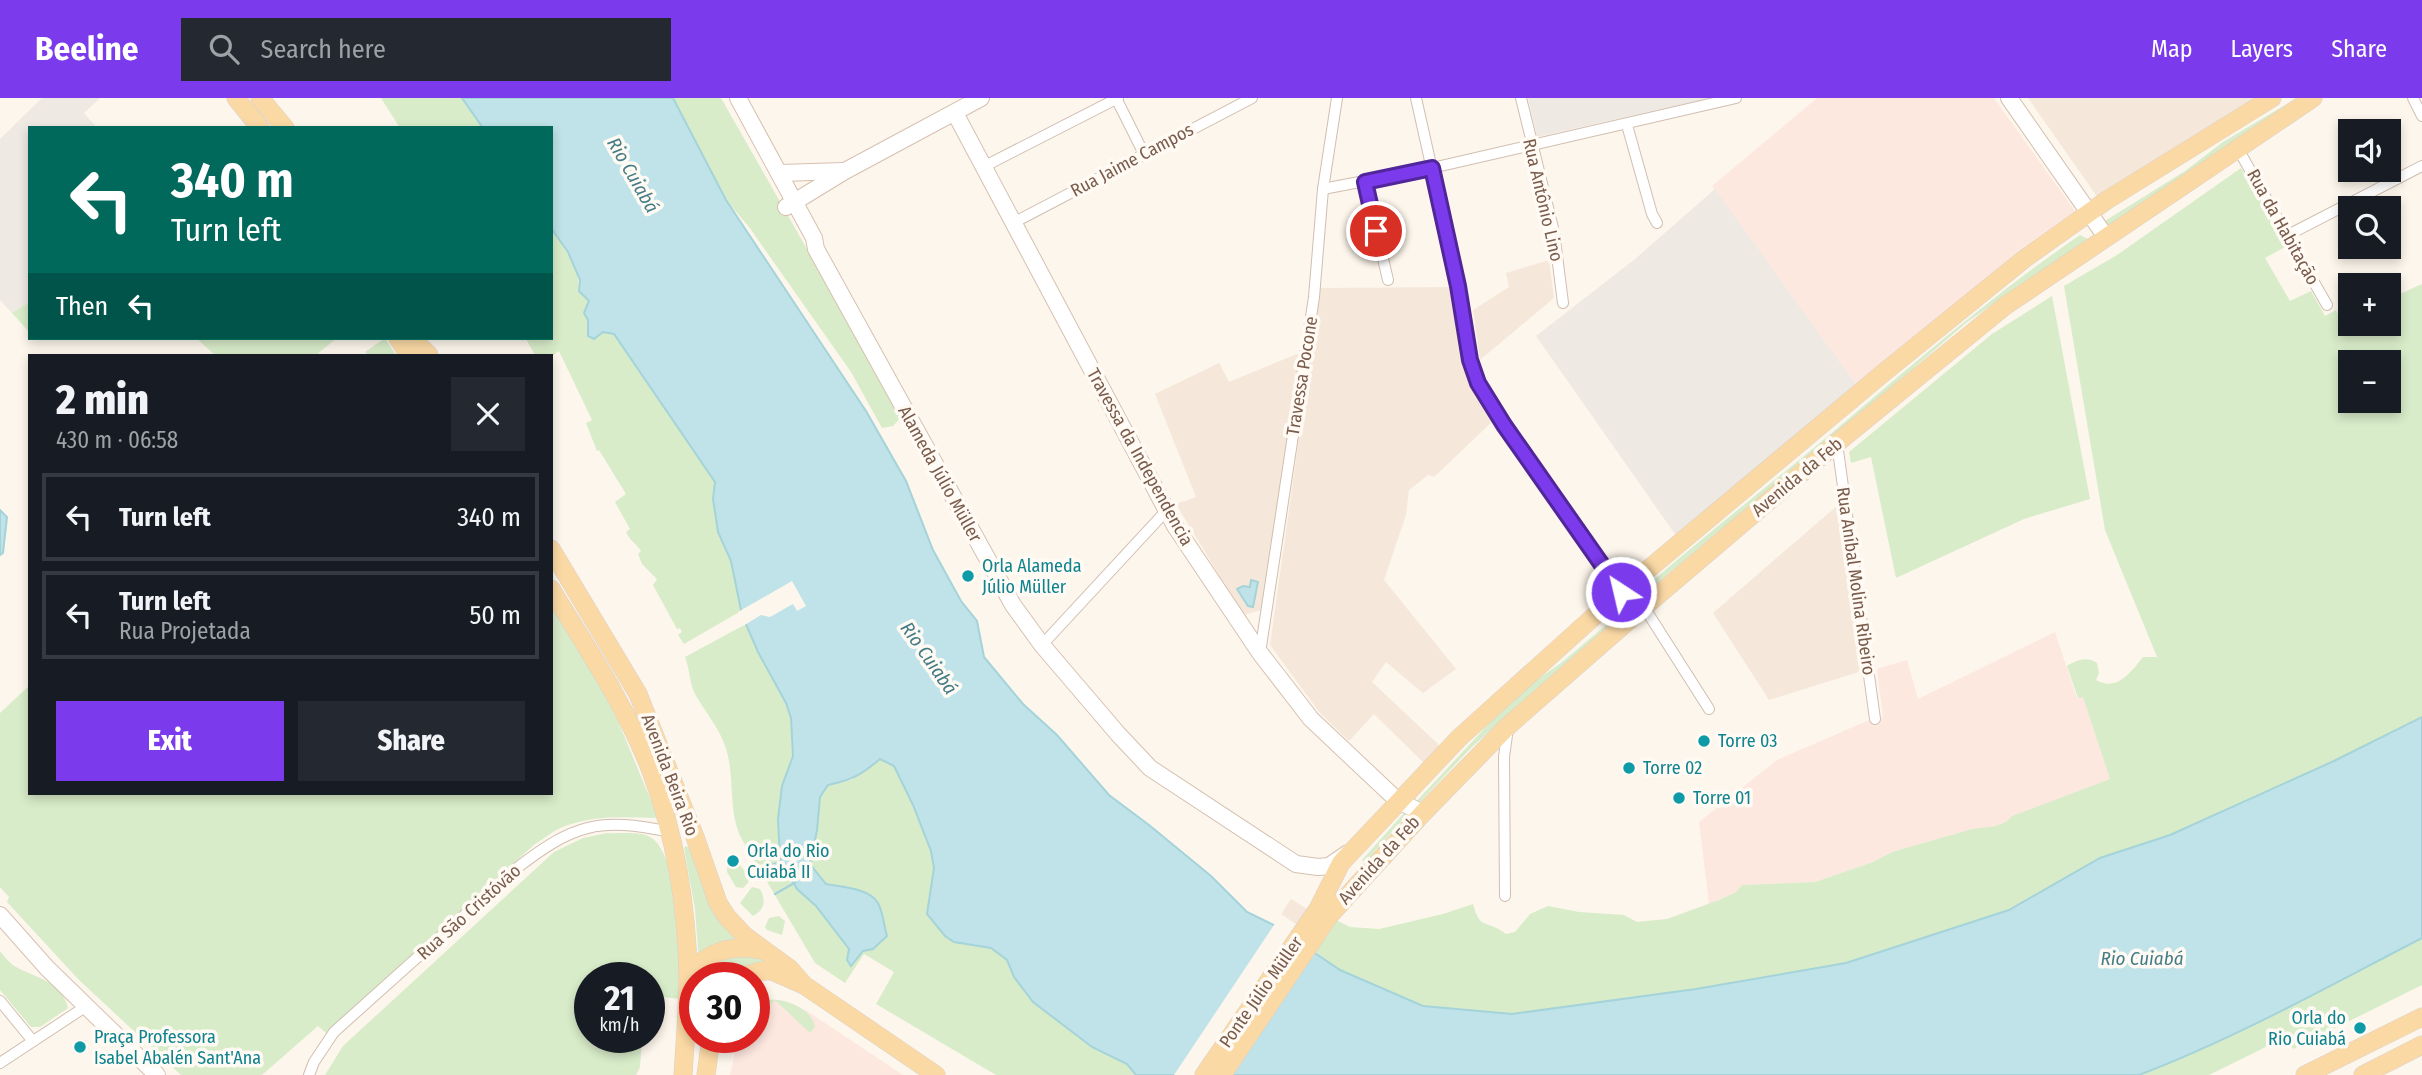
<!DOCTYPE html>
<meta charset="utf-8">
<style>
body{margin:0;font-family:"Fira Sans Condensed",sans-serif;background:#242831;color:#f1f3f6;height:100vh;display:flex;flex-direction:column;font-size:26px;white-space:nowrap}
*{box-sizing:border-box;margin:0}
p{font-size:23px;color:#9ea1a6}
.icon{flex:none;width:38px;height:38px;fill:none;stroke:currentColor;stroke-width:2;stroke-linecap:round;stroke-linejoin:round}
.map{position:relative;flex:1;overflow:hidden}
.details{position:absolute;left:28px;top:256px;width:525px;height:441px;display:flex;flex-direction:column;background:#171b24;border-radius:0px;box-shadow:0 4px 10px #0003}
.details>*{flex:none}
.guide{position:absolute;left:28px;top:28px;width:525px;height:214px;border-radius:0px;box-shadow:0 4px 10px #0003;background:#00695c;color:#fff;overflow:hidden}
.tools{position:absolute;left:2338px;top:21px;display:grid;gap:14px}
.tools a{display:grid;place-items:center;width:63px;height:63px;border-radius:0px;background:#171b24;box-shadow:0 4px 10px #0003;font-size:35px}
.speed{position:absolute;left:574px;top:864px;display:flex;gap:14px;font-size:35px;font-weight:700;text-align:center}
.speed>*{display:grid;place-content:center;width:91px;height:91px;border-radius:50%;background:#171b24;box-shadow:0 4px 10px #0003;line-height:1}
.speed small{font-size:18px;font-weight:400}
.speed .limit{border:10px solid #d22;background:#fff;color:#111}
.pin{position:absolute;display:grid;place-items:center;width:60px;height:60px;color:#fff;margin:-30px;border:4px solid #fff;border-radius:50%;box-shadow:0 2px 7px #0007}
.me{position:absolute;width:77px;margin:-38px;rotate:325deg;stroke-linejoin:round;filter:drop-shadow(0 0 5px #0008)}
.turn{display:flex;align-items:center;gap:24px;height:147px;padding:0 28px;font-size:32px}
.turn .icon{width:91px;height:91px;stroke-width:2.5}
.turn b{display:block;font-size:49px;line-height:60px}
.then{display:flex;align-items:center;height:66px;padding:0 28px;background:#0003;gap:14px;font-size:26px}
.round{display:grid;place-items:center;flex:none;width:74px;height:74px;border-radius:0px;background:#242831}
.head{display:flex;align-items:center;justify-content:space-between;height:119px;padding:0 28px}
h1{font-size:42px;font-weight:800;line-height:52px}
.primary-button{display:flex;gap:14px;margin-top:auto;padding:14px 28px}
.primary-button a{flex:1;height:80px;border-radius:0px;background:#7c3aed;color:#fff;font-size:28px;font-weight:800;line-height:80px;text-align:center}
.primary-button a+a{background:#242831;color:#f1f3f6}
ul{padding:0;list-style:none}
li{display:flex;align-items:center;gap:21px;height:88px;margin:0 14px 10px;padding:0 14px;border:4px solid #363941;border-radius:0px}
li div{flex:1}
li b{display:block;font-size:26px}
li em{font-style:normal}
header{display:flex;align-items:center;gap:42px;box-sizing:border-box;height:98px;padding:0 35px;background:#7c3aed;color:#fff}
header strong{font-size:33px}
nav{display:flex;gap:38px;margin-inline-start:auto;font-size:24px}
.search{width:490px;height:63px;background:#242831;display:flex;align-items:center;gap:18px;box-sizing:border-box;padding:0 24px;border-radius:0px;color:#9ea1a6;font-size:26px}
.map>svg:first-child{display:block}
</style>
<header>
<strong>Beeline</strong>
<div class="search"><svg class="icon" aria-label="search" viewBox="0 0 24 24"><circle cx="10" cy="10" r="6"/><path d="M15 15l6 6"/></svg>Search here</div>
<nav><a>Map</a><a>Layers</a><a>Share</a></nav>
</header>
<div class="map">
<svg width="2422" height="977" viewBox="0 0 2422 977">
<rect width="100%" height="100%" fill="#fdf6ec"/>
<g fill="#f5e8da">
<polygon points="2028,0 2259,0 2098,100"/>
<polygon points="1549,162 1554,200 1480,262 1473,212 1509,189 1506,175"/>
<polygon points="1452,189 1463,264 1475,288 1496,320 1434,379 1428,377 1409,392 1406,417 1384,482 1456,571 1423,595 1386,564 1372,584 1439,647 1425,666 1374,616 1349,643 1320,615 1270,547 1320,190"/>
<polygon points="1299,255 1266,511 1243,517 1176,406 1196,399 1155,296 1219,265 1229,284"/>
<polygon points="1838,407 1862,573 1769,602 1713,515"/>
<polygon points="1291,801 1331,826 1320,842 1281,816"/>
</g>
<g fill="#fde8e0">
<polygon points="1817,0 1994,0 2075,113 2019,152 1857,288 1712,88"/>
<polygon points="2055,534 2077,600 2083,598 2111,681 2012,718 2006,724 1995,728 1972,731 1892,754 1873,764 1815,784 1742,787 1736,794 1709,806 1699,724 1777,662 1867,623 1883,619 1877,571 1907,562 1918,601"/>
<polygon points="777,902 807,913 903,977 730,977 738,940 754,940 754,906 761,903"/>
</g>
<g fill="#efe9e4">
<polygon points="42,0 100,0 84,15 97,30 30,30 30,204 12,215 0,202 0,41"/>
<polygon points="1528,0 1710,0 1537,39"/>
<polygon points="1715,91 1857,288 1677,439 1536,238 1635,161"/>
</g>
<g fill="#d8ecc9" fill-rule="evenodd">
<polygon points="381,0 462,0 483,30 400,30"/>
<polygon points="673,0 721,0 902,318 893,328 882,330 851,274 749,129 726,102"/>
<polygon points="2297,0 2305,0 2110,128 2105,123 2185,73 2223,44"/>
<path d="M2241 70 2287 148 2265 160 2290 203 2311 193 2325 218 2336 212 2341 222 2350 218V226H2389V201L2422 186V619L2334 663 2170 737 2100 760 2009 812 1846 865 1696 891 1512 916 1423 908 1340 872 1313 852 1334 821 1350 829 1379 831 1443 816 1473 806C1480 833 1487 821 1506 836L1515 834 1530 816 1548 808 1579 814 1624 817 1637 824 1667 821 1719 802 1736 794 1742 787 1815 784 1873 764 1892 754 1972 731 1995 728 2006 724 2012 718 2110 681 2083 599 2078 600 2067 568C2077 562 2086 558 2097 565L2099 575 2096 582C2117 594 2131 574 2143 559H2157L2105 432 2064 188 2117 157ZM2350 264H2389V303H2350Z"/>
<path d="M551 130C564 149 580 169 579 193L589 203 603 234 614 236 715 384 713 401 731 463 741 513 684 546 678 537 682 534 680 530 677 531 653 487 657 481 642 466 638 456 641 453C637 446 629 442 626 434L630 431 615 404 626 396 599 352 597 353 586 325 592 322 559 253 551 259V257H535L526 241 522 243 520 240H551Z"/>
<path d="M2080 137 2088 141 2086 147 2024 184 1966 225 1738 421 1719 433 1657 485 1633 511 1522 604 1472 649 1417 707 1414 706 1497 617 1528 588 1561 565 1631 506 1650 485C1708 435 1768 388 1827 339 1910 269 1991 198 2080 137Z"/>
<polygon points="2052,198 2090,401 2024,421 1896,480 1871,359 1851,365 1849,354 1992,236"/>
<polygon points="30,204 30,235 12,215"/>
<polygon points="196,240 337,240 316,257 215,257"/>
<polygon points="385,240 396,257 368,257 365,254"/>
<path d="M551 506 592 573 618 623 657 717 655 720C625 719 594 717 565 728 554 732 545 740 535 746L326 935 318 928 262 977H181L78 881 7 804 9 799 0 789V615L30 587V695H551Z"/>
<path d="M746 526 758 554 786 605 791 620 793 658 782 688 778 721 779 749 804 798 816 808 850 851 847 862 851 868 863 853 873 851 882 820 880 808 856 791 826 786 810 766 817 732 820 699 828 687 851 682 880 661C884 663 892 665 894 669 906 685 934 751 934 771 935 782 932 793 928 803L976 848 991 850 1007 862 1014 879 1033 905 1092 949 1127 966 1136 977H996L876 906 894 874 864 856 845 885 815 865 740 738C729 712 734 685 728 658 723 634 707 617 695 596 689 584 690 571 685 559Z"/>
<polygon points="1405,714 1408,716 1365,764 1362,762"/>
<path d="M607 735C620 736 639 733 650 739 681 756 680 867 682 901L649 898V880H590V940H642L640 969 636 977H325L343 948 554 754 583 740Z"/>
<polygon points="685,748 689,749 703,790 710,804 767,864 742,869 725,880 700,880 695,811 684,750"/>
<polygon points="732,764 738,765 749,778 748,785 743,790 736,789 727,774 727,769"/>
<path d="M752 789 760 791C766 802 765 812 753 818L740 805Z"/>
<polygon points="779,818 785,823 782,837 767,832 765,829 769,820"/>
<path d="M2422 840V887L2293 951 2286 939 2209 977H2139C2236 940 2329 888 2422 840Z"/>
<path d="M0 853C5 859 10 866 16 869 36 880 62 883 68 910L40 929H31L0 892Z"/>
<path d="M775 902 769 908 761 906 754 908C770 893 812 907 815 929L810 935Z"/>
</g>
<g fill="#bfe3e8" stroke="#a5d3da" stroke-width="2">
<path d="M462 0H673L726 102 866 313 906 383 933 452 961 503 977 523 984 559 1023 606 1057 637 1109 697 1149 727 1211 778 1247 814 1274 827 1340 872 1423 908 1512 916 1696 891 1846 865 2009 812 2100 760 2170 737 2334 663 2422 619V840C2329 888 2236 940 2139 977H1136L1127 966 1092 949 1033 904 1014 879 1007 862 991 850 954 844 945 838 927 816 934 770 931 753 913 707 894 668 880 661C861 677 852 682 828 687L820 699 817 732 810 766 826 786C842 789 869 790 878 805 883 814 884 828 887 838L873 851 863 853 851 868 847 862 849 851 816 808 797 791 780 761 778 721 782 688 793 658 791 620 786 605 758 554 742 517 731 463 718 434 713 401 715 384 614 236 603 234 594 241 588 238V222L584 215 589 203 579 193 580 182 568 154 551 130V30H483Z"/>
<polygon points="0,412 7,419 3,455 0,457"/>
<polygon points="1251,482 1258,484 1253,509 1248,508 1237,491 1243,488 1250,489"/>
</g>
<g fill="#fdf6ec">
<polygon points="792,483 806,508 797,513 793,506 770,519 761,517 743,528 738,514"/>
<polygon points="1276,824 1315,849 1230,977 1174,977"/>
</g>
<g fill="none" stroke-linecap="round" stroke-linejoin="round">
<g stroke="#a5d3da" stroke-width="2.5">
<polyline points="759,770 783,764"/>
<polyline points="775,796 796,784"/>
</g>
<g stroke="#d1beb0" stroke-width="12">
<g id="street">
<polyline points="1116,0 1144,56"/>
<polyline points="1416,0 1458,188 1470,262 1478,285 1504,327 1621,494"/>
<polyline points="1521,0 1554,134 1563,205"/>
<polyline points="2413,0 2422,18"/>
<polyline points="1627,27 1652,116 1657,125"/>
<polyline points="2238,51 2327,207"/>
<polyline points="983,69 1118,0"/>
<polyline points="1365,84 1388,182"/>
<polyline points="1323,91 1432,70 1736,0"/>
<polyline points="1013,125 1252,0"/>
<polyline points="2288,137 2422,68"/>
<polyline points="1837,345 1875,621"/>
<polyline points="1644,509 1709,611"/>
<polyline points="1042,547 1166,413"/>
<polyline points="1260,555 1314,199 1323,91 1337,0"/>
<polyline points="1505,798 1504,659 1508,630"/>
<polyline points="0,903 32,942"/>
<polyline points="0,965 85,909"/>
<path d="M309 977 314 964 334 934 517 770C574 726 599 719 670 734"/>
</g>
</g>
<g stroke="#d6c0b0" stroke-width="18">
<g id="secondary">
<polyline points="738,0 814,140 816,151 1013,507 1042,547 1118,636 1150,670 1296,766 1318,769 1329,768 1348,755"/>
<polyline points="2009,0 2106,139"/>
<polyline points="955,15 1175,428 1260,555 1311,621 1398,703 1423,715"/>
<polyline points="780,75 843,73"/>
<polyline points="786,109 845,73 981,0"/>
<polyline points="0,817 47,870 157,977"/>
</g>
</g>
<g stroke="#dad1cd" stroke-width="19">
<g id="primary">
<polyline points="236,0 260,30"/>
<polyline points="260,0 285,30"/>
<polyline points="398,240 409,257"/>
<polyline points="411,240 429,257"/>
<polyline points="551,451 638,596 695,739 718,805 727,819 745,838 790,871 804,887"/>
<path d="M551 491C587 550 626 608 651 673 675 736 687 809 688 876 688 910 685 944 683 977"/>
<path d="M688 877C708 853 731 846 761 852"/>
<polyline points="737,880 760,873 772,873 804,887 936,977"/>
<polyline points="706,977 711,940"/>
<polyline points="1204,977 1318,811 1341,765 1459,640 1621,494 1882,276 2024,161 2107,102 2272,0"/>
<polyline points="1222,977 1329,818 1423,715 1508,628 1644,509 1837,345 2005,208 2313,0"/>
<polyline points="2305,977 2422,919"/>
<polyline points="2363,977 2422,947"/>
</g>
</g>
<use href="#street" stroke="#fff" stroke-width="10"/>
<use href="#secondary" stroke="#fff" stroke-width="16"/>
<use href="#primary" stroke="#fbd9a5" stroke-width="18"/>
</g>
<g fill="none" stroke-linecap="round" stroke-linejoin="round">
<g stroke="#51269a" stroke-width="18">
<polyline id="route" points="1376,133 1365,84 1432,70 1458,188 1470,262 1478,285 1504,327 1621,494"/>
</g>
<use href="#route" stroke="#7c3aed" stroke-width="12"/>
</g>
<g fill="#0f9aa8" stroke="#fffaf3" stroke-width="2.5">
<circle cx="968" cy="478" r="7"/>
<circle cx="1704" cy="643" r="7"/>
<circle cx="1629" cy="670" r="7"/>
<circle cx="1679" cy="700" r="7"/>
<circle cx="733" cy="763" r="7"/>
<circle cx="2360" cy="930" r="7"/>
<circle cx="80" cy="949" r="7"/>
</g>
<g text-anchor="middle" dominant-baseline="central" stroke-width="7" stroke-linejoin="round" paint-order="stroke">
<g font-size="18" fill="#7a5c4d" stroke="#fffaf3">
<text transform="translate(1132 62) rotate(-28)">Rua Jaime Campos</text>
<text transform="translate(1543 102) rotate(77)">Rua Antônio Lino</text>
<text transform="translate(2283 129) rotate(61)">Rua da Habitação</text>
<text transform="translate(1302 278) rotate(-81)">Travessa Pocone</text>
<text transform="translate(1140 359) rotate(61)">Travessa da Independencia</text>
<text transform="translate(940 376) rotate(61)">Alameda Júlio Müller</text>
<text transform="translate(1797 379) rotate(-40)">Avenida da Feb</text>
<text transform="translate(1856 483) rotate(82)">Rua Aníbal Molina Ribeiro</text>
<text transform="translate(670 677) rotate(69)">Avenida Beira Rio</text>
<text transform="translate(1379 762) rotate(-48)">Avenida da Feb</text>
<text transform="translate(469 814) rotate(-42)">Rua São Cristóvão</text>
<text transform="translate(1261 894) rotate(-55)">Ponte Júlio Müller</text>
</g>
<g font-size="18" fill="#0d838f" stroke="#fffaf3" text-anchor="start">
<text x="982" y="468">Orla Alameda<tspan x="982" dy="21">Júlio Müller</tspan></text>
<text x="1718" y="643">Torre 03</text>
<text x="1643" y="670">Torre 02</text>
<text x="1693" y="700">Torre 01</text>
<text x="747" y="753">Orla do Rio<tspan x="747" dy="21">Cuiabá II</tspan></text>
<text x="2346" y="920" text-anchor="end">Orla do<tspan x="2346" dy="21">Rio Cuiabá</tspan></text>
<text x="94" y="939">Praça Professora<tspan x="94" dy="21">Isabel Abalén Sant'Ana</tspan></text>
</g>
<g font-size="19" font-style="italic" fill="#437c86" stroke="#fffaf3">
<text transform="translate(633 77) rotate(60)">Rio Cuiabá</text>
<text transform="translate(929 560) rotate(55)">Rio Cuiabá</text>
<text x="2142" y="860">Rio Cuiabá</text>
</g>
</g>
</svg>
<div class="tools">
<a><svg class="icon" aria-label="sound" viewBox="0 0 24 24"><path d="M4 9h4l5-4v14l-5-4H4zM17 9q2 3 0 6"/></svg></a>
<a><svg class="icon" aria-label="search" viewBox="0 0 24 24"><circle cx="10" cy="10" r="6"/><path d="M15 15l6 6"/></svg></a>
<a>+</a>
<a>−</a>
</div>
<div class="speed"><div>21<small>km/h</small></div><div class="limit">30</div></div>
<div class="pin" style="left:1376px;top:133px;background:#d93025"><svg class="icon" aria-label="arrive" viewBox="0 0 24 24"><path d="M6 21V4h12l-3 4 3 4H6"/></svg></div>
<svg class="me" style="left:1621px;top:494px" viewBox="-20 -20 40 40"><circle r="17" fill="#7c3aed" stroke="#fff" stroke-width="3"/><path d="M0-11L8 9 0 5-8 9z" fill="#fff"/></svg>
<div class="guide">
<div class="turn"><svg class="icon" aria-label="left" viewBox="0 0 24 24"><path d="M17 20v-9H6M10 6l-5 5 5 5"/></svg><div><b>340 m</b>Turn left</div></div>
<div class="then">Then<svg class="icon" aria-label="left" viewBox="0 0 24 24"><path d="M17 20v-9H6M10 6l-5 5 5 5"/></svg></div>
</div>
<section class="details">
<div class="head"><div><h1>2 min</h1><p>430 m · 06:58</p></div><a class="round"><svg class="icon" aria-label="close" viewBox="0 0 24 24"><path d="M6 6l12 12M18 6L6 18"/></svg></a></div>
<ul>
<li><svg class="icon" aria-label="left" viewBox="0 0 24 24"><path d="M17 20v-9H6M10 6l-5 5 5 5"/></svg><div><b>Turn left</b></div><em>340 m</em></li>
<li><svg class="icon" aria-label="left" viewBox="0 0 24 24"><path d="M17 20v-9H6M10 6l-5 5 5 5"/></svg><div><b>Turn left</b><p>Rua Projetada</p></div><em>50 m</em></li>
</ul>
<div class="primary-button"><a>Exit</a><a>Share</a></div>
</section>
</div>
